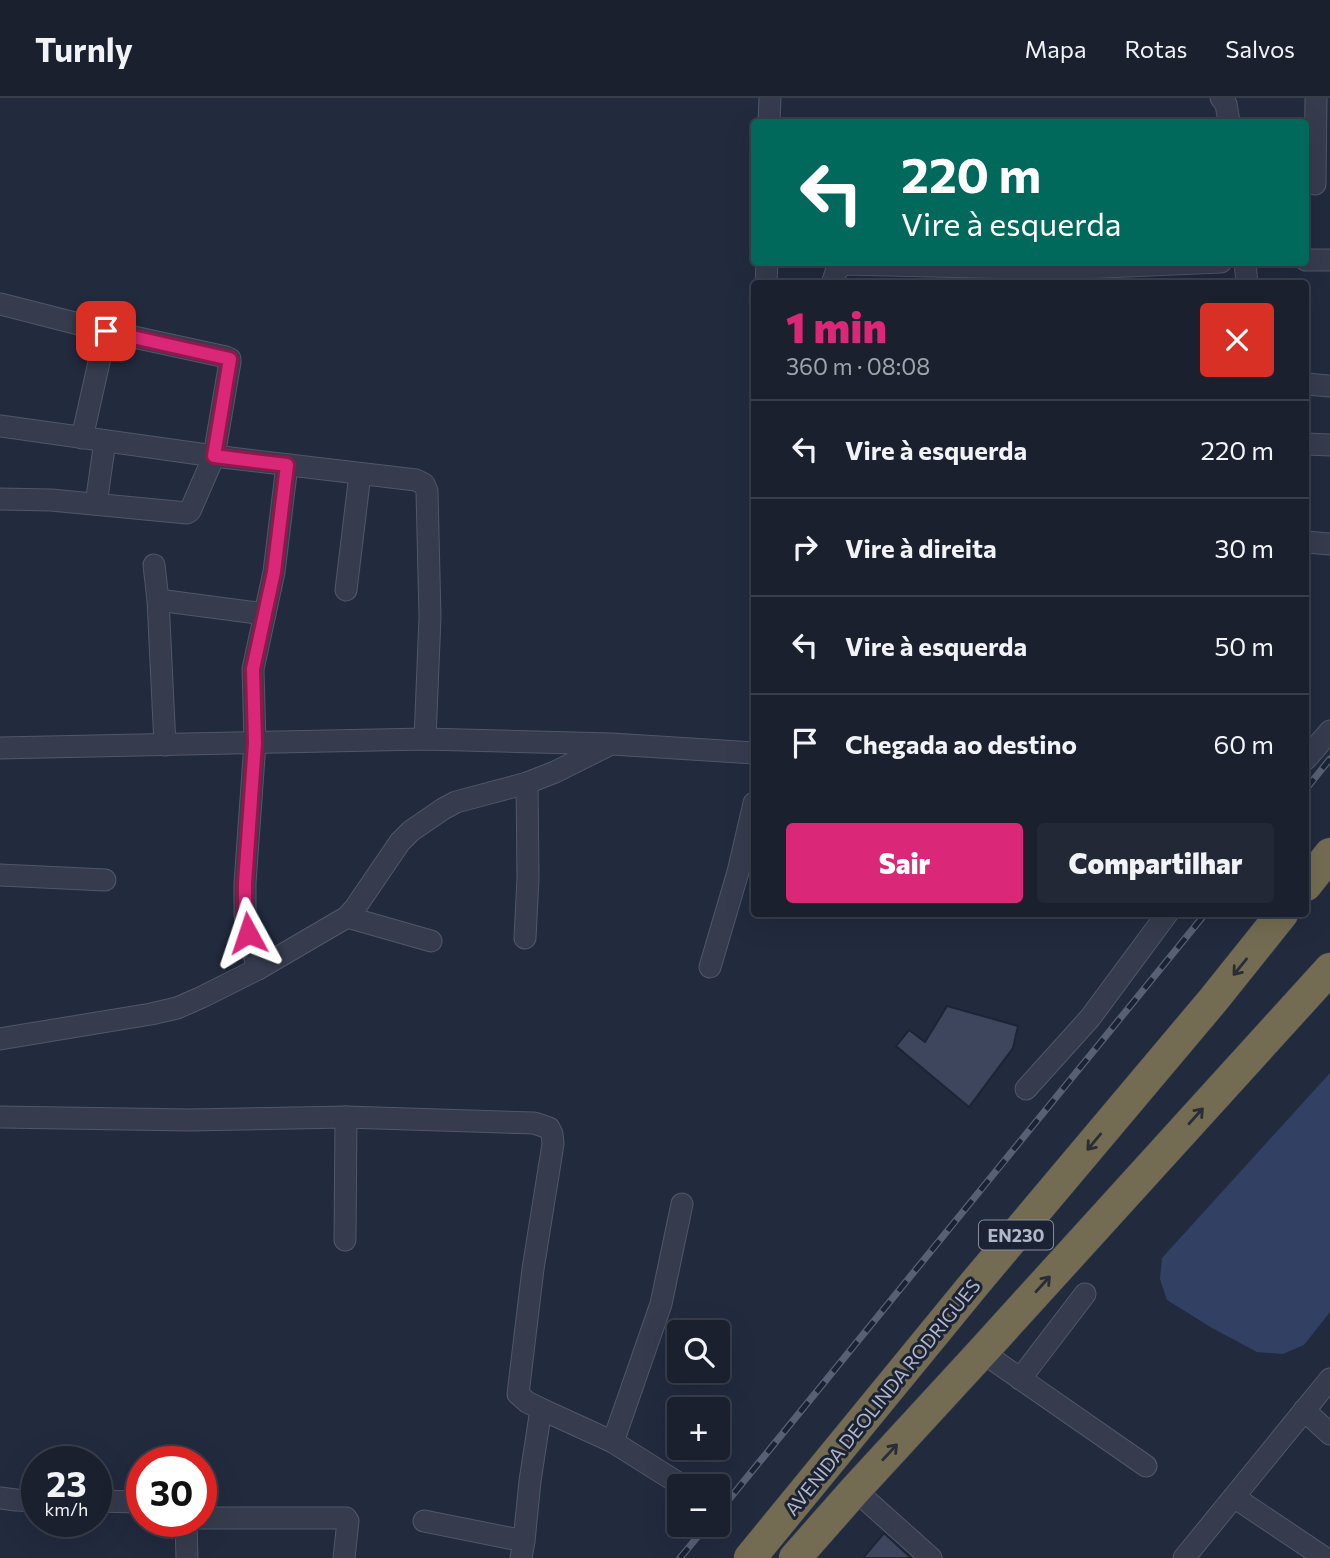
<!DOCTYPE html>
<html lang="pt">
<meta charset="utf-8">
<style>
body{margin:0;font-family:Commissioner,sans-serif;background:#232836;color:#f1f3f6;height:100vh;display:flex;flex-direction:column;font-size:26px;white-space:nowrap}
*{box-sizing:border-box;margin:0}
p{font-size:23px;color:#9fa3aa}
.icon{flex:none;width:38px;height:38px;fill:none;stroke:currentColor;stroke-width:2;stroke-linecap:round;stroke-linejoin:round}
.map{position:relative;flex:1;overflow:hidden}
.drawer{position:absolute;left:751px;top:182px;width:558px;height:637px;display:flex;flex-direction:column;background:#1a202e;border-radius:7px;box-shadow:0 7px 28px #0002,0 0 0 2px #383e4a}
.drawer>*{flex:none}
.hud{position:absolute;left:751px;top:21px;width:558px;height:147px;border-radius:7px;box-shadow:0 7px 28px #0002,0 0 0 2px #383e4a;background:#00695c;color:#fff;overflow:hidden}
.buttons{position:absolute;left:667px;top:1222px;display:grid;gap:14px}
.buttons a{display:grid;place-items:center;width:63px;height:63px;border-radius:7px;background:#1a202e;box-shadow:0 7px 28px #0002,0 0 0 2px #383e4a;font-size:35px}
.speed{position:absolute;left:21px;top:1348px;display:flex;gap:14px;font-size:35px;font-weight:700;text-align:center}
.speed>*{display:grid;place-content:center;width:91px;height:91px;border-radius:50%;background:#1a202e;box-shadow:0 7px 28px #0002,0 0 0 2px #383e4a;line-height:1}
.speed small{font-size:18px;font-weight:400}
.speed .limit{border:10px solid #d22;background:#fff;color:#111}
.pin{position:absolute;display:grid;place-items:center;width:60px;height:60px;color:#fff;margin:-30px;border-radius:14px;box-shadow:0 4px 10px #0006}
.me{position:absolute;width:77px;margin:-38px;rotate:355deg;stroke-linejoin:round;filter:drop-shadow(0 0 5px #0008)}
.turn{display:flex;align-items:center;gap:24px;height:147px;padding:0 35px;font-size:32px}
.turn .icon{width:91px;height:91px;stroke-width:2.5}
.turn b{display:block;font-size:49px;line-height:60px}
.round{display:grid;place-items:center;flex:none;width:74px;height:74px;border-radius:7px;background:#232836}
.headline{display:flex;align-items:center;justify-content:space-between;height:119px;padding:0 35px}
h1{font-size:42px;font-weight:800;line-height:52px;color:#db2777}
.action{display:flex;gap:14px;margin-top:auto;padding:14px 35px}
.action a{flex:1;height:80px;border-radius:7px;background:#db2777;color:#fff;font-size:28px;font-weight:800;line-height:80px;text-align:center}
.action a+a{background:#232836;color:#f1f3f6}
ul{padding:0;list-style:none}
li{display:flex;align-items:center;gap:21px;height:98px;padding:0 35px;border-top:2px solid #383e4a}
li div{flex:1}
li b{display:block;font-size:26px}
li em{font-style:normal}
header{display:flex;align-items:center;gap:42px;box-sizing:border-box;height:98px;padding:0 35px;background:#1a202e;border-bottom:2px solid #383e4a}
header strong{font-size:33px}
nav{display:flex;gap:38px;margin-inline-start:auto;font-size:24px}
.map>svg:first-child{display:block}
</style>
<header>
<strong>Turnly</strong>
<nav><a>Mapa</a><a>Rotas</a><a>Salvos</a></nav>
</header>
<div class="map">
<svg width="1330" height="1460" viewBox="0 0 1330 1460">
<rect width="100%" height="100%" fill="#222a3e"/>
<polygon fill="#324064" points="1330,975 1330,1214 1304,1247 1283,1256 1257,1254 1212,1230 1167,1202 1160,1181 1162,1160"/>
<g fill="#3e465e" stroke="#1d2435" stroke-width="2">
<polygon points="947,908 1018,928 1013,950 969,1009 896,948 909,932 925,944"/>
<polygon points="884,1435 911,1460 863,1460"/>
</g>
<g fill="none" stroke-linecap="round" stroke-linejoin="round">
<g stroke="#515769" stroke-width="23">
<g id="minor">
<polyline points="1221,0 1226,6 1229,24"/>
<polyline points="769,24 770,0"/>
<polyline points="1315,86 1316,0"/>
<polyline points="1306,162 1330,162"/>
<polyline points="1245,164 1247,186"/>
<polyline points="766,186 767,164"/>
<polyline points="832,186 837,171 845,166 1057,171 1221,164"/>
<polyline points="0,206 106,233 226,259 230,261 230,264 214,358 190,413 187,415 51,402 0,401"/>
<polyline points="1306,286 1330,288"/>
<polyline points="0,328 214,358 416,382 424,386 427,393 430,519 425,641"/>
<polyline points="82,340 106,233"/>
<polyline points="1306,346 1330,347"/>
<polyline points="96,406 105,343"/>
<polyline points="1306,444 1330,446"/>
<polyline points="154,467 158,502 165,647"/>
<polyline points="346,492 360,376"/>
<polyline points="158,502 265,516"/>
<polyline points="0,650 425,641 612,646 754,655"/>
<polyline points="1306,661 1330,633"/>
<polyline points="0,777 105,782"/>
<polyline points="347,819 431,843"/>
<polyline points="525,840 528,780 527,685"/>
<polyline points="710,869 738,774 754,705"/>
<polyline points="258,871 248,835 245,817 245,785 255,645 253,571 274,474 287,367"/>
<polyline points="0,941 151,916 177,910 202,899 258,871 347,819 355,810 400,744 411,733 443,711 456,704 527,685 555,674 609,647"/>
<polyline points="1026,991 1090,920 1167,816"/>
<polyline points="0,1019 189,1022 346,1019 534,1025 549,1030 552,1036 553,1046 533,1171 518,1296 527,1304 541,1311 530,1383 524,1443 521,1460"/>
<polyline points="345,1142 346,1019"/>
<polyline points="982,1254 1146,1368"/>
<polyline points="1020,1281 1085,1196"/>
<polyline points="541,1311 613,1344 683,1388"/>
<polyline points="1304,1312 1330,1336"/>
<polyline points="613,1344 661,1206 682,1106"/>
<polyline points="855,1392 931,1460"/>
<polyline points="1234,1399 1325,1460"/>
<polyline points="0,1400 16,1402 37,1403"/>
<polyline points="96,1403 138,1404"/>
<polyline points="201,1420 346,1420 348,1423 344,1460"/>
<polyline points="424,1423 524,1443"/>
<polyline points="187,1460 186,1427 188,1423"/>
<polyline points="1184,1460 1330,1281"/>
</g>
</g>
<g stroke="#3e4456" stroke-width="33">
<g id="highway">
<polyline points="1306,787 1330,756"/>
<polyline points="750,1460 976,1184 1214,901 1282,816"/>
<polyline points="795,1460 855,1392 982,1254 1330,871"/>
</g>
</g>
<use href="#minor" stroke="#363c4e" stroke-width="21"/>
<use href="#highway" stroke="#746c52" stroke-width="32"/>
<g stroke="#586075" stroke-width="7">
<g id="rail">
<polyline points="1306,691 1330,661"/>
<polyline points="718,1415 1205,816"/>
<polyline points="680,1460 708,1426"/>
</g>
</g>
<use href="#rail" stroke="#1b2233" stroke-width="4.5" stroke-dasharray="13" stroke-linecap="butt"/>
</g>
<defs><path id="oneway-shaft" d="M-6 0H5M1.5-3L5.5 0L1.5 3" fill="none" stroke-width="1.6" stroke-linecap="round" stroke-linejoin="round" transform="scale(1.75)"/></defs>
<g stroke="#282d38">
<use href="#oneway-shaft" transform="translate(1240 869) rotate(129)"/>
<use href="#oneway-shaft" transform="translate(1196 1018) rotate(-48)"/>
<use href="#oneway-shaft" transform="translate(1094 1044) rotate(130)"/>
<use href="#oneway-shaft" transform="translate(1043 1186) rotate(-48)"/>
<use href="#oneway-shaft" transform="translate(890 1354) rotate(-47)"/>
</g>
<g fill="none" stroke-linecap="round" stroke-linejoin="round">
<g stroke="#8e194d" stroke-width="18">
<polyline id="route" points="106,233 230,261 214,358 287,367 274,474 253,571 255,645 245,785 245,817 248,835"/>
</g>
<use href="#route" stroke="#db2777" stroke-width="12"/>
</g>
<g text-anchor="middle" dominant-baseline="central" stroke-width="6" stroke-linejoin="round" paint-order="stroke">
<rect fill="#1b2233" stroke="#848a9c" stroke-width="2" x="979" y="1122.5" width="74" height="29" rx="5"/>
<g font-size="18" font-weight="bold" fill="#b1b7c9">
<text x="1016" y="1137">EN230</text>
</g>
<g font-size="19" fill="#b1b7c9" stroke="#1b2233">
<text transform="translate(882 1299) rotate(-51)">AVENIDA DEOLINDA RODRIGUES</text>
</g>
</g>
</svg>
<div class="buttons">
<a><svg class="icon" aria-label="search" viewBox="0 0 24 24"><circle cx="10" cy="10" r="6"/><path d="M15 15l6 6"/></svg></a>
<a>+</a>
<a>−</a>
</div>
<div class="speed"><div>23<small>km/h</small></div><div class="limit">30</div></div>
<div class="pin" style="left:106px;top:233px;background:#d93025"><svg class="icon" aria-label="arrive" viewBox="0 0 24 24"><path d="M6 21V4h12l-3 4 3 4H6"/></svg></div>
<svg class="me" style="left:248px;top:835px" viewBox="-20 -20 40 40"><path d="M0-17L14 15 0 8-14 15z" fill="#db2777" stroke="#fff" stroke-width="4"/></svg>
<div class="hud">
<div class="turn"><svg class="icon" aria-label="left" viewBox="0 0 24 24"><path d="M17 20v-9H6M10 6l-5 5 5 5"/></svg><div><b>220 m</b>Vire à esquerda</div></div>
</div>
<section class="drawer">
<div class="headline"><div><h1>1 min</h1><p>360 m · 08:08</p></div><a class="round" style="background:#d93025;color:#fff"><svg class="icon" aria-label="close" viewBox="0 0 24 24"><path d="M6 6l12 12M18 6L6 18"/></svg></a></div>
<ul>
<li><svg class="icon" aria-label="left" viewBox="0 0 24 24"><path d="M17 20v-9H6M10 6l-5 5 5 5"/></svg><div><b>Vire à esquerda</b></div><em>220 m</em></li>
<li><svg class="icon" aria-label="right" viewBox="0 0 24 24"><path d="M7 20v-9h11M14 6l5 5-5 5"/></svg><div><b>Vire à direita</b></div><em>30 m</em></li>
<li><svg class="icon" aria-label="left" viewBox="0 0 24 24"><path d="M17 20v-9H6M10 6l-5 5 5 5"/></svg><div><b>Vire à esquerda</b></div><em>50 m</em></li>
<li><svg class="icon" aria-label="arrive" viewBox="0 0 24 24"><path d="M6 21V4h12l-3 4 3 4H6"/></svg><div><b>Chegada ao destino</b></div><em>60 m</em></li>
</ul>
<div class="action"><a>Sair</a><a>Compartilhar</a></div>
</section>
</div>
